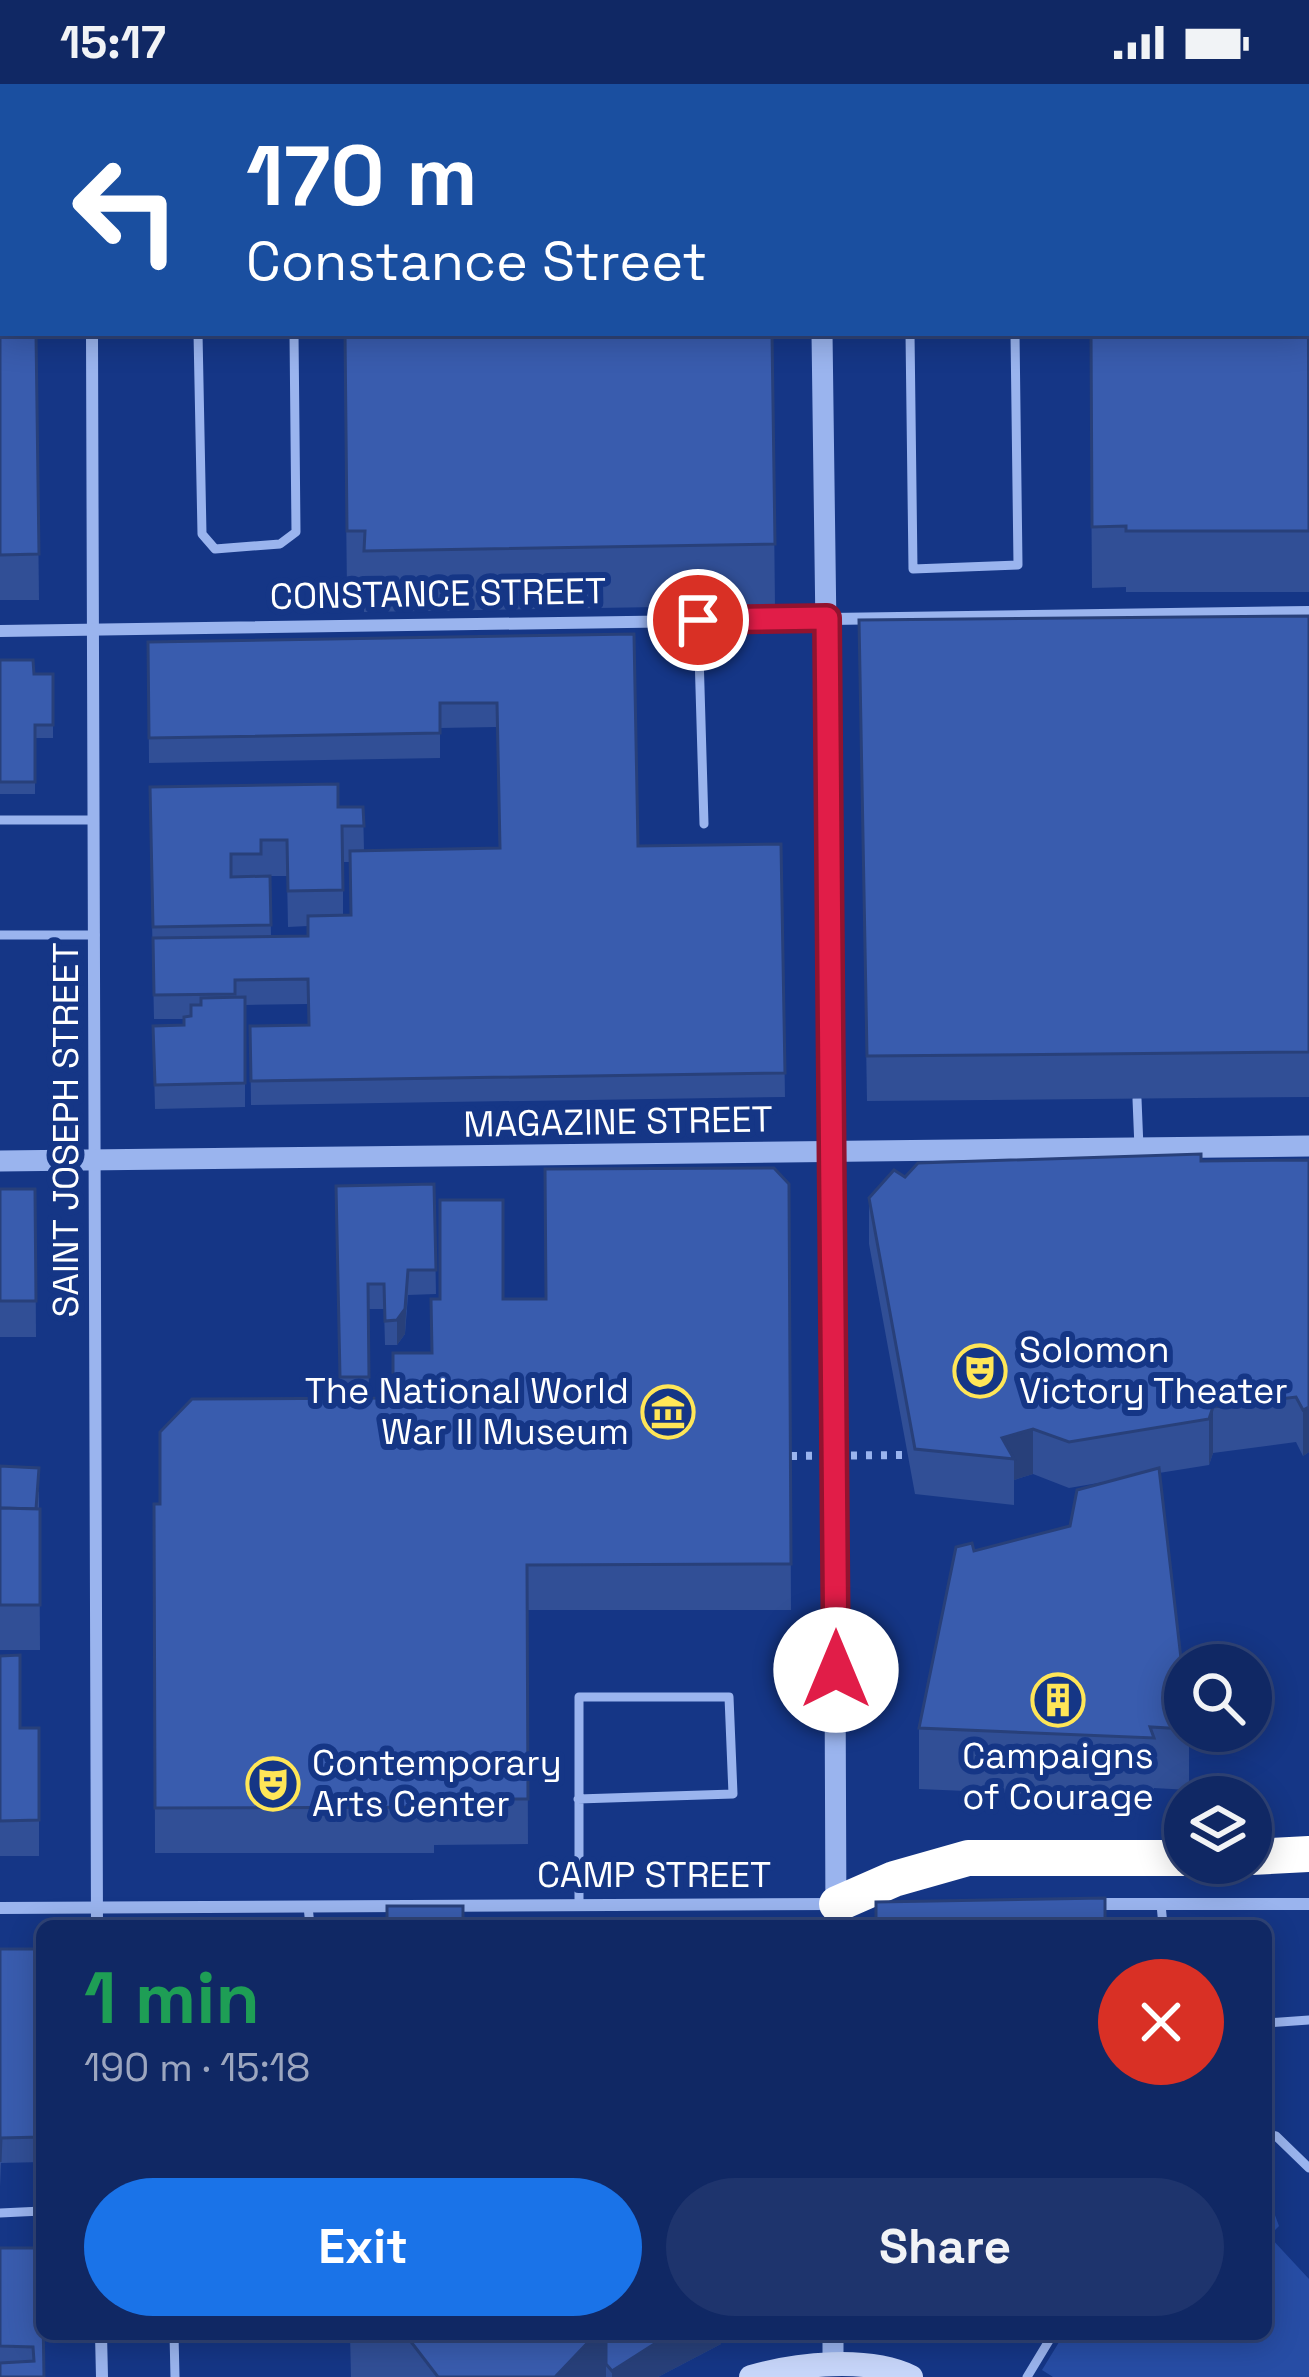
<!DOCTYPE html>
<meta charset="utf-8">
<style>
body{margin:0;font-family:"Space Grotesk",sans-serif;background:#1e346d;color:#f1f3f6;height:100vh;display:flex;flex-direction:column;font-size:45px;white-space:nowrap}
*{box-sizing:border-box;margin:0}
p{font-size:39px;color:#9ca6bf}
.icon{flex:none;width:66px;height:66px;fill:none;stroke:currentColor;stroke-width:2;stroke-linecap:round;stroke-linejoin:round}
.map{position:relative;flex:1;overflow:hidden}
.drawer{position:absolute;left:36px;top:1836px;width:1236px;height:420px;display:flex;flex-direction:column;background:#102864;border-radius:18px;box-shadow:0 6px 30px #0003,0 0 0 3px #304478}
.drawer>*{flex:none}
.hud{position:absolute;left:0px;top:0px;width:1311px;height:252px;box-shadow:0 6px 30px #0003,0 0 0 3px #304478;background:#1a4fa0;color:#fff;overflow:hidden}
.controls{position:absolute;left:1164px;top:1560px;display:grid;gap:24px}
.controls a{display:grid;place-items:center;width:108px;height:108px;border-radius:50%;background:#102864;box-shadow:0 6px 30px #0003,0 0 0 3px #304478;font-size:60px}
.pin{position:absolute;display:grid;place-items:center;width:102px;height:102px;color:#fff;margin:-51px;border:6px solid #fff;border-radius:50%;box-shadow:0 3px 12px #0007}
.me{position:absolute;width:132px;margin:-66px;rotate:0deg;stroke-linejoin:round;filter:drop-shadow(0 0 9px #0008)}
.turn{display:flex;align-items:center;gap:42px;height:252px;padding:0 48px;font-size:54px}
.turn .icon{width:156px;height:156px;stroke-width:2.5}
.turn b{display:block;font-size:84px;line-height:102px}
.round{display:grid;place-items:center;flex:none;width:126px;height:126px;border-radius:63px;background:#1e346d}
.summary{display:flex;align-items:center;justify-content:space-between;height:204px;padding:0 48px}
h1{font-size:72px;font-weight:600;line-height:90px;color:#1e9e55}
.button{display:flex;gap:24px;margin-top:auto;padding:24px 48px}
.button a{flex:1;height:138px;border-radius:72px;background:#1a73e8;color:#fff;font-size:48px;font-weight:600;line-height:138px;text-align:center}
.button a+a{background:#1e346d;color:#f1f3f6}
.status{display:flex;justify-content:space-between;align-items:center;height:84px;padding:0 60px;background:#102864;direction:ltr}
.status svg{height:33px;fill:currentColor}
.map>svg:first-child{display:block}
</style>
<div class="status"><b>15:17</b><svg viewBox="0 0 49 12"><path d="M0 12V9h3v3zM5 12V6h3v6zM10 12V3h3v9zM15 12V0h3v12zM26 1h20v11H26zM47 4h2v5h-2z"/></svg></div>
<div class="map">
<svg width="1309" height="2293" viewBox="0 0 1309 2293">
<rect width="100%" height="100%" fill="#153686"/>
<polygon fill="#274da5" points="1266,2107 1279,2142 1269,2152 1309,2195 1309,2293 1053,2293 1042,2286 1064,2250 1266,2250"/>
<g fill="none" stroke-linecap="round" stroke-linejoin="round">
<g stroke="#9ab4ee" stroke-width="9">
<polyline points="909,0 909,3"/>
<polyline points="1011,0 1011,3"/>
<polyline points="1308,99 1309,99"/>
<polyline points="198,249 202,450 215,465 280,460 296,448 294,249"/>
<polyline points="910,249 913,485 1018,481 1015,249"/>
<polyline points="698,536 704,740"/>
<polyline points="0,736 94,736"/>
<polyline points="0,851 95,851"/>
<polyline points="1137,1015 1139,1064"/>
<polyline points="578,1715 733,1710 729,1613 579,1613 579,1821"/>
<polyline points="1161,1820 1163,1842"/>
<polyline points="308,1822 310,1842"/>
<polyline points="1266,1939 1309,1936"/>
<polyline points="1266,2050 1276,2052 1309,2084"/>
<polyline points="0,2129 42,2127"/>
<polyline points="174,2250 175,2293"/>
<polyline points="1027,2293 1053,2250"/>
</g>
<g stroke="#9ab4ee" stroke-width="12">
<polyline points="91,0 91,3"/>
<polyline points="92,249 97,1842"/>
<polyline points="0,547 1309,528"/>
<polyline points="1088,1820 1309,1820"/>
<polyline points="0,1824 834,1820"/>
<polyline points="101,2250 102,2293"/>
</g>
<g stroke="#9ab4ee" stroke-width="21">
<polyline points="818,0 818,3"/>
<polyline points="822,249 833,1068 836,1842"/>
<polyline points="0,1077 1309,1062"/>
<polyline points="833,2280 833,2250"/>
</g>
<path stroke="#c7d6fa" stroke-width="24" d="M751 2293C796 2280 868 2272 911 2293"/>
<g stroke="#fff" stroke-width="36">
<polyline points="1251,1773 1309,1770"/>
<polyline points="837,1820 894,1795 968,1774 1185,1774"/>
</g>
<polyline stroke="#9ab4ee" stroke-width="8" stroke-dasharray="6 9" stroke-linecap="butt" points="791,1372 908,1371"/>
</g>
<g fill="#314f96" fill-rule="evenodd">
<polygon points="0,0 3,3 3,168 0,168"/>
<polygon points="1309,0 1309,25 1308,3 1086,3"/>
<polygon points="1309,100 1309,508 1126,508 1126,503 1092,504 1090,249"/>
<polygon points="0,176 36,249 39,516 0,516"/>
<polygon points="344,249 772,249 775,521 364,528 364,508 347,508"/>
<polygon points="1309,532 1309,1013 867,1017 859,536"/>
<path d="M634 550 638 762 781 760 785 1013 251 1021 250 942 309 941 308 920 245 921V1023L155 1025 153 942 184 941V935H154L150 739 363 723 364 766 499 764 497 643 440 644V674L149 679 148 558ZM343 778H350L351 831 343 832ZM261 792H287L288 843 308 842V852L271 853 270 792Z"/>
<polygon points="0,576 34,590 53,590 53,654 35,654 35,710 0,710"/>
<polygon points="1309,1076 1309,1368 1303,1372 1296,1358 1213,1369 1209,1381 1159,1389 1185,1609 1185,1647 1189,1647 1189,1706 1154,1704 1154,1715 919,1705 919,1644 974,1467 1070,1442 1110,1397 1069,1404 1033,1390 1014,1396 1014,1421 915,1410 869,1160 869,1114 905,1093 1201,1077"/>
<polygon points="434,1100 436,1210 408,1211 405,1250 397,1261 385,1261 384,1225 368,1225 369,1315 393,1314 431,1269 503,1215 546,1215 789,1100 791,1526 527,1526 528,1760 434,1761 434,1769 155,1769 154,1420 160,1420 340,1315 336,1102"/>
<polygon points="0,1105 35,1105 36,1253 0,1253"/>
<polygon points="0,1382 39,1408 40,1566 0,1566"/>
<polygon points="0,1572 20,1644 39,1644 39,1772 0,1772"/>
<polygon points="0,1865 42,1865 42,2078 1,2079 0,2103"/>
<polygon points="0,2164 44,2293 0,2293"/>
<polygon points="350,2250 721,2250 721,2260 658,2293 351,2293"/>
</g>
<g fill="#28407a">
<polygon points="408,1186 405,1250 397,1261 397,1236"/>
<polygon points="1213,1323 1213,1369 1209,1381 1209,1335"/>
<polygon points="1309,1323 1309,1368 1303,1372 1303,1326"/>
<polygon points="1033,1345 1033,1390 1014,1396 1014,1375 1002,1354"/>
<polygon points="596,2250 606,2250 606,2293 555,2293"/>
<polygon points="670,2250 721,2250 721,2260 658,2293 612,2293 612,2287"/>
</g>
<g fill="#395cae" stroke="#28407a" stroke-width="3">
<polygon points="0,0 18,0 18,3 3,3 3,122 0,122"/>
<rect x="149" y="0" width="546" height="3"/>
<polygon points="1086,0 1309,0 1086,2"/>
<polygon points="1308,100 1309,447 1126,447 1126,442 1092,443 1091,249 1308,249"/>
<polygon points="0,176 3,176 3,249 36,249 39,470 0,471"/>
<polygon points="345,249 772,249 775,460 364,467 365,447 347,447"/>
<polygon points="1309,532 1309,968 867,972 859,536"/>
<polygon points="634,550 638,762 781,760 785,989 251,997 250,942 309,941 308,895 235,896 235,910 154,911 153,854 308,852 308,832 351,831 350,767 500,764 497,619 440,619 440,649 149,654 148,558"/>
<polygon points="0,576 33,576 34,590 53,590 53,641 35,641 35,698 0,698"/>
<polygon points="338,700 338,723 363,723 364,742 342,742 343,806 288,807 287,756 261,756 261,770 231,770 231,793 270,792 271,841 153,843 150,703"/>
<polygon points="245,913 245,999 155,1001 153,942 184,941 184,933 191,932 191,921 201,921 201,914"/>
<polygon points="1201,1070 1201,1077 1309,1076 1309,1323 1303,1326 1296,1313 1213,1323 1209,1335 1069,1358 1033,1345 1002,1354 1014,1375 915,1365 869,1114 894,1086 905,1093 918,1079"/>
<polygon points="774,1084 789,1100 791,1480 527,1481 528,1715 434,1715 434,1723 155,1724 154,1420 160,1420 160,1348 192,1315 393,1314 393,1269 432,1269 431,1215 440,1215 440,1116 503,1116 503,1215 546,1215 545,1085"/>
<polygon points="434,1100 436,1186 408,1186 405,1225 397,1236 385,1237 384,1200 368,1200 369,1293 340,1293 336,1102"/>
<polygon points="0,1105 35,1105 36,1217 0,1217"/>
<polygon points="0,1382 39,1384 36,1425 0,1424"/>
<polygon points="1159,1384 1185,1609 1185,1645 1150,1643 1154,1654 919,1644 956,1463 972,1459 974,1467 1070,1442 1077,1406"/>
<polygon points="0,1424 40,1425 40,1521 0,1521"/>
<polygon points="20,1571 20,1644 39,1644 39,1736 0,1737 0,1572"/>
<polygon points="1105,1814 1105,1842 876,1842 876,1818"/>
<polygon points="387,1822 463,1822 463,1839 484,1839 484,1842 387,1842"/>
<polygon points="0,1865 42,1865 42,2053 1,2054 0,2078"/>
<polygon points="0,2164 42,2164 44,2293 0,2293 0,2279 34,2277 33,2263 0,2262"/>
<polygon points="405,2250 596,2250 555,2293 438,2293"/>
<polygon points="606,2250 670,2250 612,2287 606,2280"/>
</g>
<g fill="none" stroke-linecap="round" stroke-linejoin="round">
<g stroke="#92132f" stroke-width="30">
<polyline id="route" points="698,536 827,534 836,1586"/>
</g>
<use href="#route" stroke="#e11d48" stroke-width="21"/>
</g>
<defs>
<g id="theatre-ring" transform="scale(2.7)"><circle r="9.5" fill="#153686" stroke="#ffe657" stroke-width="1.5"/><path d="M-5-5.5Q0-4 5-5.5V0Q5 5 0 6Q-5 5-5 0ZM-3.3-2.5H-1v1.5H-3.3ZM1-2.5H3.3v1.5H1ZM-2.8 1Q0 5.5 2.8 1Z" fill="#ffe657"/></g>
<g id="museum-ring" transform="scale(2.7)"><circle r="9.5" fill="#153686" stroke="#ffe657" stroke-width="1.5"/><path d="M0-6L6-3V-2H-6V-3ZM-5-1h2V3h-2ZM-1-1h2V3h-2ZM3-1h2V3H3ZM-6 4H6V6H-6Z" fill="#ffe657"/></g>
<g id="building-ring" transform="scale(2.7)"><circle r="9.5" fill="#153686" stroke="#ffe657" stroke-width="1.5"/><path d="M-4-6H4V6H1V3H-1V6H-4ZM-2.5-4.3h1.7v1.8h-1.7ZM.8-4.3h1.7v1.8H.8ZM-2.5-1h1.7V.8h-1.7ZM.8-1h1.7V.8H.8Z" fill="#ffe657"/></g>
</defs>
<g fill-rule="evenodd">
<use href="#theatre-ring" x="980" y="1287"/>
<use href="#museum-ring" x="668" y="1328"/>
<use href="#building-ring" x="1058" y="1616"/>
<use href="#theatre-ring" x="273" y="1700"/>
</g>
<g text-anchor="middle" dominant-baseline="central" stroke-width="12" stroke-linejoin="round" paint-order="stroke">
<g font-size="36" fill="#fff" stroke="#153686">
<text transform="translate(438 510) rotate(-1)">CONSTANCE STREET</text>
<text transform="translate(618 1038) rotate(-1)">MAGAZINE STREET</text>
<text transform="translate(66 1046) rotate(-90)">SAINT JOSEPH STREET</text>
<text x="654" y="1791">CAMP STREET</text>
</g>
<g font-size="36" fill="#fff" stroke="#153686" text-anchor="start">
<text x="1019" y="1266">Solomon<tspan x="1019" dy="41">Victory Theater</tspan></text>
<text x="629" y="1307" text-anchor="end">The National World<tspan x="629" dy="41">War II Museum</tspan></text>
<text x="1058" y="1672" text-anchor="middle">Campaigns<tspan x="1058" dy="41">of Courage</tspan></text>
<text x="312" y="1679">Contemporary<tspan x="312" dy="41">Arts Center</tspan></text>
</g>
</g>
</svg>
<div class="controls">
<a><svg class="icon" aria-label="search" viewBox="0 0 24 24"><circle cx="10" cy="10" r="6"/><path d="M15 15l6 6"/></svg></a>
<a><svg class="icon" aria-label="layers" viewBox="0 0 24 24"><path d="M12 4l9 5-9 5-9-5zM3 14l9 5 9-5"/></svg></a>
</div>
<div class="pin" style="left:698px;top:536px;background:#d93025"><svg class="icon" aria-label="arrive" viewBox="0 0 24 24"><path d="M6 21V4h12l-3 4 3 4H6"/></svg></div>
<svg class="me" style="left:836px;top:1586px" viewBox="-20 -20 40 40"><circle r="19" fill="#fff"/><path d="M0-13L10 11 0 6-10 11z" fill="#e11d48"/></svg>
<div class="hud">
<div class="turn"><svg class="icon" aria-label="left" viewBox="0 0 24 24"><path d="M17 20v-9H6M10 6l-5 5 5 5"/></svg><div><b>170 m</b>Constance Street</div></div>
</div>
<section class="drawer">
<div class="summary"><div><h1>1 min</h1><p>190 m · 15:18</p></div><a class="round" style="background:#d93025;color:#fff"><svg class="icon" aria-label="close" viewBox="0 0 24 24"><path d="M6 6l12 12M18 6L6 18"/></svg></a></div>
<div class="button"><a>Exit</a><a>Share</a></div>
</section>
</div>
